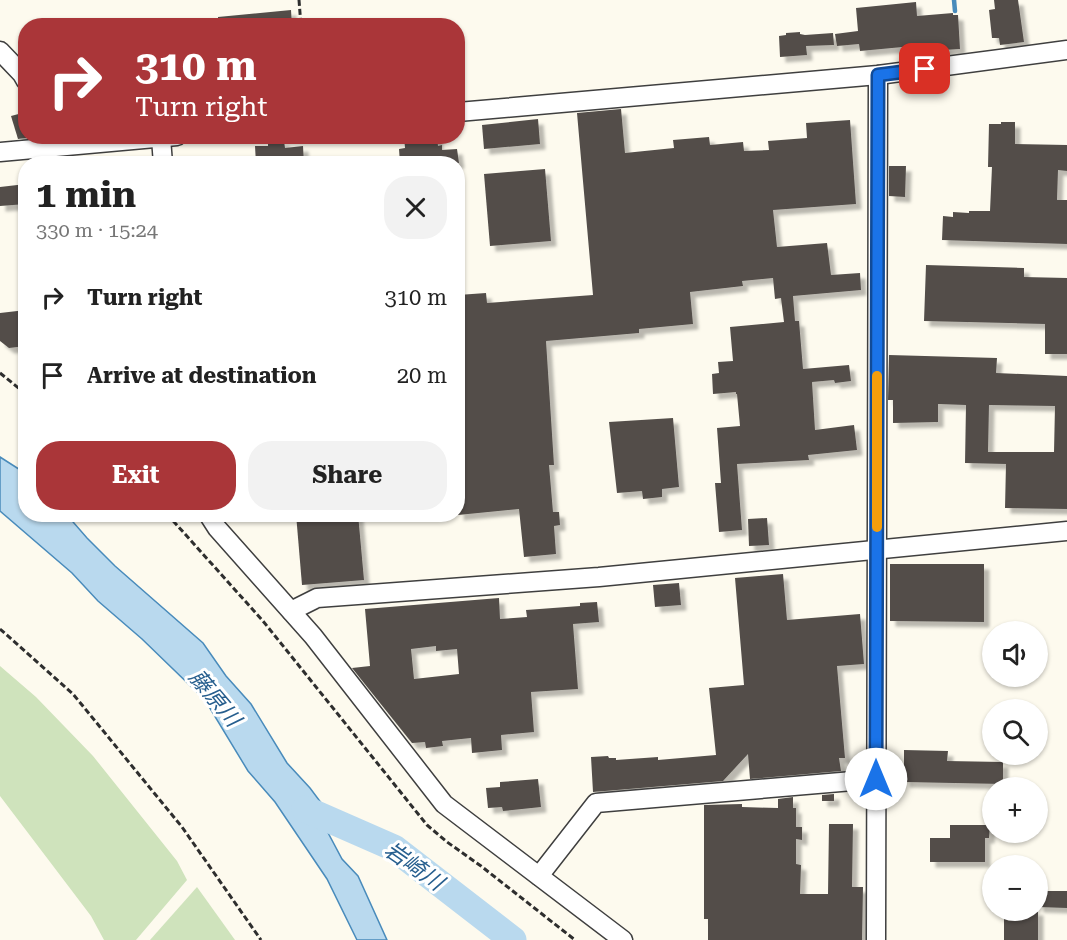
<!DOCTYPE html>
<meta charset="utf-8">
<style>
body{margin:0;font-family:"Roboto Serif","Noto Sans JP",serif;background:#f2f2f2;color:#222;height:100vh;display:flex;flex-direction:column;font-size:22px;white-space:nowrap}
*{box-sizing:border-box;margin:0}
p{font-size:20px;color:#767676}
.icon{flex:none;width:33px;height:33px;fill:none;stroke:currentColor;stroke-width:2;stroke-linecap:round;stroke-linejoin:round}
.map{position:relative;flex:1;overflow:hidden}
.sheet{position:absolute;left:18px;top:156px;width:447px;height:366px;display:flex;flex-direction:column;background:#fff;border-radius:24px;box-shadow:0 2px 4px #0004}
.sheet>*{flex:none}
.top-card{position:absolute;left:18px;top:18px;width:447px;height:126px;border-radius:24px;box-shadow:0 2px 4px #0004;background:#aa3639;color:#fff;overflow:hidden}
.controls{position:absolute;left:982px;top:621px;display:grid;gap:12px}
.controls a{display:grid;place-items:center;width:66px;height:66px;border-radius:50%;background:#fff;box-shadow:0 2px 4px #0004;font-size:30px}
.pin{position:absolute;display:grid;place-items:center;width:51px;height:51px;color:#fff;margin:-26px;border-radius:12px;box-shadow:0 3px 9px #0006}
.me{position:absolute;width:66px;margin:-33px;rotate:0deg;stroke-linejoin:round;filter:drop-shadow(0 0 4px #0008)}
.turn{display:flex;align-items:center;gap:21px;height:126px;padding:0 18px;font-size:27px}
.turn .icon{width:78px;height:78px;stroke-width:2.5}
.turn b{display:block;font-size:42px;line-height:51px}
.round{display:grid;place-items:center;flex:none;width:63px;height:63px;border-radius:24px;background:#f2f2f2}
.summary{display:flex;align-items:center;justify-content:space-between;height:102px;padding:0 18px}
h1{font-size:36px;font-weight:700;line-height:45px}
.cta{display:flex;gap:12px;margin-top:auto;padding:12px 18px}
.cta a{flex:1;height:69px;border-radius:24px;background:#aa3639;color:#fff;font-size:24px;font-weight:700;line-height:69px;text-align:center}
.cta a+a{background:#f2f2f2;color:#222}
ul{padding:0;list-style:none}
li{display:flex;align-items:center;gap:18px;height:78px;padding:0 18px}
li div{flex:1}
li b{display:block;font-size:22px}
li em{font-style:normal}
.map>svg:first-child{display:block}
</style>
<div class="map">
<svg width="1067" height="940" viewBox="0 0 1067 940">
<defs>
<filter id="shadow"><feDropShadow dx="5.5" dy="5.5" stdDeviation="1.5" flood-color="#0004"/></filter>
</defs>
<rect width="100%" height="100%" fill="#fdfaee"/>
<g fill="#cfe3bc">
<polygon points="0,666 36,697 93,756 177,861 187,880 136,940 104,940 91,916 0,796"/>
<polygon points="197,887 235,940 150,940"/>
</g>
<polygon fill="#b9d9ee" stroke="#498bbb" stroke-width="1.5" points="0,457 25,473 26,514 67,515 87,538 115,566 203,643 226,676 251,704 287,763 310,788 322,804 325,827 342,859 358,876 387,940 357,940 327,879 275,802 248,771 205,700 142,639 98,601 72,573 0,511"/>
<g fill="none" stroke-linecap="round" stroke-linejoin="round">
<polyline stroke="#498bbb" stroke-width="4.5" points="954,0 955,11"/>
<polyline stroke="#b9d9ee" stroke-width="27" points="305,809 394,848 513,940"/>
</g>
<g fill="#534e4a" fill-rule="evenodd" filter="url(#shadow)">
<polygon points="994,0 1018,0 1024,42 1000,45 999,38 992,38 989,10 995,9"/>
<polygon points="916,2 917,16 953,13 953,15 958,15 960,49 925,51 924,45 860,51 859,44 837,46 835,34 858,31 856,8"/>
<polygon points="291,10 292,26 218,26 218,17"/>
<polygon points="800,32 800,34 805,35 833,33 834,45 806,46 807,55 780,57 779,36 786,35 786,33"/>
<polygon points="621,109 625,153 674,148 673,140 709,137 710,145 743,142 744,151 769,150 768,141 807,138 806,123 850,120 856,204 773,210 777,247 827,243 831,275 860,273 861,290 793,296 795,321 799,321 803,369 849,365 851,381 835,383 834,380 812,382 815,430 854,425 857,450 808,455 809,460 737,464 742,530 719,532 715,483 721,483 717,428 740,426 737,394 736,394 736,392 713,394 712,374 719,373 718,362 733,361 730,327 784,322 781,298 775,299 773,278 742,281 743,286 690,292 693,324 639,329 639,333 546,341 554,465 549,465 553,512 559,512 560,525 554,526 556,554 524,557 519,509 458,515 458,295 486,293 487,303 593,295 577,113"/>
<polygon points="26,112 26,138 18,139 11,116"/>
<polygon points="538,119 540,144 484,149 482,125"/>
<polygon points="1001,122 1015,122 1015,144 1067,145 1067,171 1058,170 1057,200 1067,200 1067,244 942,240 943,216 953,217 953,212 969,213 969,211 990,211 992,167 988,167 989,124 1001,124"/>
<polygon points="404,136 437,136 438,146 442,145 442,150 457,149 459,163 400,164 399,149 405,148"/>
<polygon points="268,141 284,141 285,148 303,146 304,164 256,164 255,146 268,146"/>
<polygon points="889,166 906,166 905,197 889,196"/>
<polygon points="545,169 551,241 490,246 484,174"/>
<polygon points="26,184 26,204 0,206 0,187"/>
<polygon points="926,265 1024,268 1024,277 1067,278 1067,354 1045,354 1045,324 924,321"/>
<polygon points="26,310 26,346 9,348 0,341 0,313"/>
<path d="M889 355 997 358 996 373 1067 376V509L1005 508 1006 464 965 463 966 405 938 404V422L893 423V400H888ZM989 405 1055 406 1054 452H988Z"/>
<polygon points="673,418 679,487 662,489 662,497 643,499 642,491 617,493 609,422"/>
<polygon points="296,514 358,514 364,580 302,585"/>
<polygon points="767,518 769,545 749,546 748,519"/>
<polygon points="890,564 984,564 984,622 890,621"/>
<polygon points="783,574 787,620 860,614 864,664 837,666 845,758 839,758 841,771 750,779 748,754 723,781 593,792 591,757 608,756 609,758 616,758 616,760 658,757 658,760 716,755 709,688 744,685 735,578"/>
<polygon points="679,583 681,605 655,607 653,585"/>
<path d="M499 598 500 619 527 617 526 610 580 606V603L597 602 599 622 573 624 578 689 531 692 534 732 501 735 502 750 472 753 471 738 442 741 443 746 426 748 425 742 412 743 352 668 370 666 365 609ZM436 646V651L457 649 459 674 414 679 411 649Z"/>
<polygon points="904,750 948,751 947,761 1003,762 1003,784 904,782"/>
<polygon points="538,779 541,807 503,811 502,807 488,808 486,788 500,787 500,782"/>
<polygon points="834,794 834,801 822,801 822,795"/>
<polygon points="793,797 793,808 796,808 796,827 802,827 802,840 796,839 796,864 801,865 800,894 828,894 829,824 853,824 852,887 863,887 862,940 708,940 708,919 704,919 704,805 742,804 742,807 778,808 778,799"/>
<polygon points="950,825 990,825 989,838 985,838 985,862 930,862 930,838 950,838"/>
<polygon points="1038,891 1067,891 1067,908 1038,907"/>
<rect x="1004" y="910" width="34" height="30"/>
</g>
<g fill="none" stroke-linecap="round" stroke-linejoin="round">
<g stroke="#3f3f3f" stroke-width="21">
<g id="minor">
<polyline points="0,51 22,74 26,81"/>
<polyline points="458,112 878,75 1067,50"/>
<polyline points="161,138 163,164"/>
<polyline points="0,152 177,136"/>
<polyline points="208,514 217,528 313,636 444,804 623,940"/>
<polyline points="291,611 317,598 599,577 1067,531"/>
<polyline points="539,876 596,803 876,779"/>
<polyline points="876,940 878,75"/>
</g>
</g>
<g stroke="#2e2e2e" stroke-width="3" stroke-dasharray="6 3" stroke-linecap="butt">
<polyline points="299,0 301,26"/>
<polyline points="0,373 26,394"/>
<polyline points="167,514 263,621 427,825 447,842 481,866 575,940"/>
<polyline points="0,629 73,694 182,827 261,940"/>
</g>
<use href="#minor" stroke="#fff" stroke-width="18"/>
</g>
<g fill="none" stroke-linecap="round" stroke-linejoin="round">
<g stroke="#114b97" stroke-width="15">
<polyline id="route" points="876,779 878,75 925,69"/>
</g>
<use href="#route" stroke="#1a73e8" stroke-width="10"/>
<polyline stroke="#f59e0b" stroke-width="10" points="877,527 877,376"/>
</g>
<g text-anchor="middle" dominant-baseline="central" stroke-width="6" stroke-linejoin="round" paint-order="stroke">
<g font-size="22" font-style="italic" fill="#265e8e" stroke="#fff">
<text transform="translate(215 698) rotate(50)">藤原川</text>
<text transform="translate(414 866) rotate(35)">岩崎川</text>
</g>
</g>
</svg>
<div class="controls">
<a><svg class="icon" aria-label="sound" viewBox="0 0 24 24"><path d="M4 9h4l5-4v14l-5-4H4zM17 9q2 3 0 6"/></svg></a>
<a><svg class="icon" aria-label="search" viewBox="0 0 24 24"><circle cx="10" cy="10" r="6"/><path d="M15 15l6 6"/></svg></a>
<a>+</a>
<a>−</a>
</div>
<div class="pin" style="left:925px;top:69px;background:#d93025"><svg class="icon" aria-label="arrive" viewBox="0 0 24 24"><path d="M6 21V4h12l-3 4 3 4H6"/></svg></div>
<svg class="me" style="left:876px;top:779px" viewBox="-20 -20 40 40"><circle r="19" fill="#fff"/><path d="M0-13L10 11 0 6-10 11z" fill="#1a73e8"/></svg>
<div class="top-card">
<div class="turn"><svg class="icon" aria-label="right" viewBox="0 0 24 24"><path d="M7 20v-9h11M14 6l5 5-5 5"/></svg><div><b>310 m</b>Turn right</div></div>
</div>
<section class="sheet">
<div class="summary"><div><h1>1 min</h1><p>330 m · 15:24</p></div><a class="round"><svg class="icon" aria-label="close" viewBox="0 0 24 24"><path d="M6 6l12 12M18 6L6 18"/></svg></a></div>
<ul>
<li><svg class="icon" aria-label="right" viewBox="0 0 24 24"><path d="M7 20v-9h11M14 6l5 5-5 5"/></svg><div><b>Turn right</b></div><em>310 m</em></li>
<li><svg class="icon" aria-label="arrive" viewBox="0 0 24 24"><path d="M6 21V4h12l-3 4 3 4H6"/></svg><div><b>Arrive at destination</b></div><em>20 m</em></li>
</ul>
<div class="cta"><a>Exit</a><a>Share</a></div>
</section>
</div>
